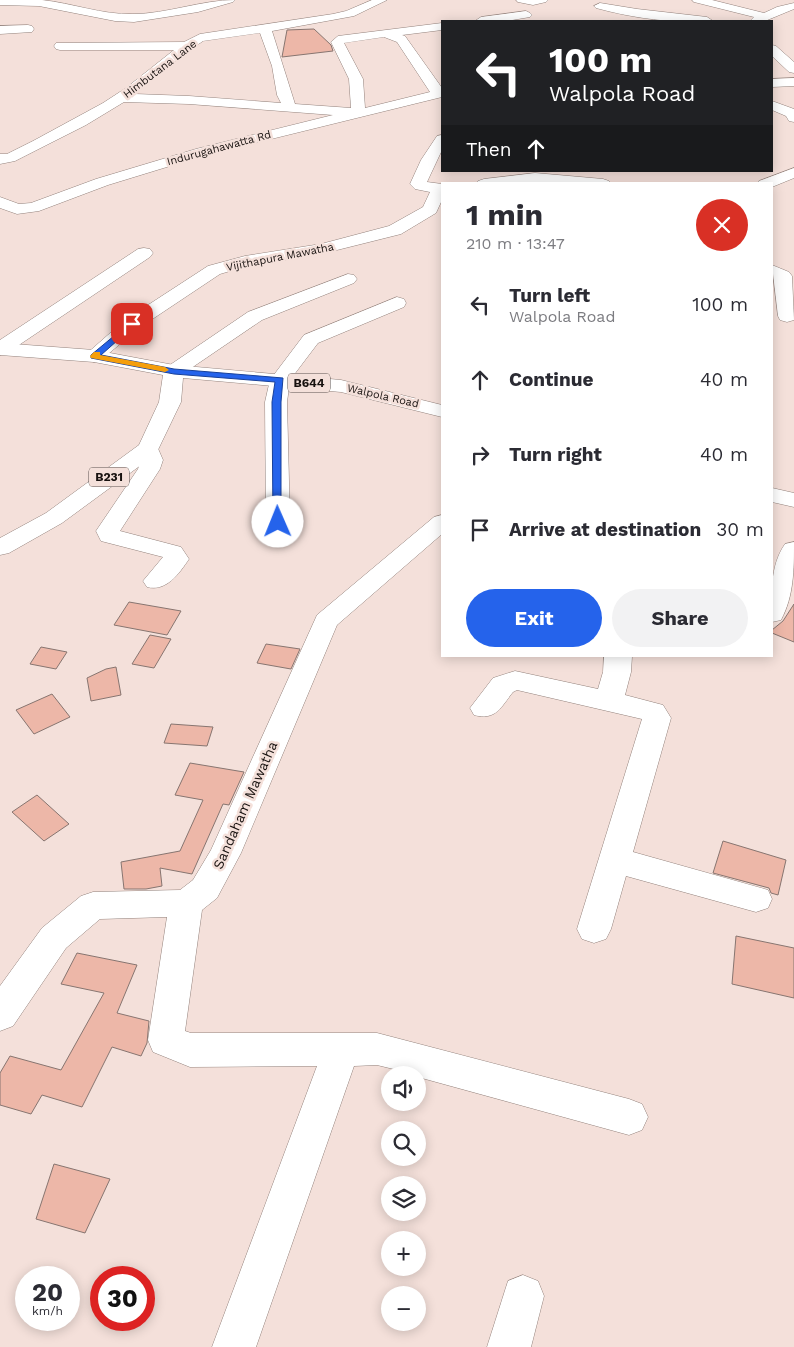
<!DOCTYPE html>
<meta charset="utf-8">
<style>
body{margin:0;font-family:"Work Sans",sans-serif;background:#f2f2f3;color:#2b2b33;height:100vh;display:flex;flex-direction:column;font-size:19px;white-space:nowrap}
*{box-sizing:border-box;margin:0}
p{font-size:16px;color:#7c7c81}
.icon{flex:none;width:28px;height:28px;fill:none;stroke:currentColor;stroke-width:2;stroke-linecap:round;stroke-linejoin:round}
.map{position:relative;flex:1;overflow:hidden}
.sheet{position:absolute;left:441px;top:182px;width:332px;height:475px;display:flex;flex-direction:column;background:#fff;border-radius:0px;box-shadow:0 2px 12px #0003}
.sheet>*{flex:none}
.guide{position:absolute;left:441px;top:20px;width:332px;height:152px;border-radius:0px;box-shadow:0 2px 12px #0003;background:#202124;color:#fff;overflow:hidden}
.tools{position:absolute;left:381px;top:1066px;display:grid;gap:10px}
.tools a{display:grid;place-items:center;width:45px;height:45px;border-radius:50%;background:#fff;box-shadow:0 2px 12px #0003;font-size:25px}
.speed{position:absolute;left:15px;top:1266px;display:flex;gap:10px;font-size:25px;font-weight:700;text-align:center}
.speed>*{display:grid;place-content:center;width:65px;height:65px;border-radius:50%;background:#fff;box-shadow:0 2px 12px #0003;line-height:1}
.speed small{font-size:12px;font-weight:400}
.speed .limit{border:8px solid #d22;background:#fff;color:#111}
.pin{position:absolute;display:grid;place-items:center;width:42px;height:42px;color:#fff;margin:-21px;border-radius:10px;box-shadow:0 2px 8px #0006}
.me{position:absolute;width:55px;margin:-28px;rotate:359deg;stroke-linejoin:round;filter:drop-shadow(0 0 4px #0008)}
.turn{display:flex;align-items:center;gap:18px;height:105px;padding:0 25px;font-size:22px}
.turn .icon{width:65px;height:65px;stroke-width:2.5}
.turn b{display:block;font-size:35px;line-height:42px}
.then{display:flex;align-items:center;height:48px;padding:0 25px;background:#0003;gap:10px;font-size:19px}
.round{display:grid;place-items:center;flex:none;width:52px;height:52px;border-radius:26px;background:#f2f2f3}
.head{display:flex;align-items:center;justify-content:space-between;height:85px;padding:0 25px}
h1{font-size:30px;font-weight:700;line-height:38px}
.cta{display:flex;gap:10px;margin-top:auto;padding:10px 25px}
.cta a{flex:1;height:58px;border-radius:30px;background:#2563eb;color:#fff;font-size:20px;font-weight:700;line-height:58px;text-align:center}
.cta a+a{background:#f2f2f3;color:#2b2b33}
ul{padding:0;list-style:none}
li{display:flex;align-items:center;gap:15px;height:75px;padding:0 25px}
li div{flex:1}
li b{display:block;font-size:19px}
li em{font-style:normal}
.map>svg:first-child{display:block}
</style>
<div class="map">
<svg width="794" height="1347" viewBox="0 0 794 1347">
<rect width="100%" height="100%" fill="#f4e0da"/>
<g fill="#edb7a8" stroke="#877570">
<polygon points="314,29 331,45 333,51 282,57 287,30"/>
<polygon points="129,602 181,611 167,635 114,625"/>
<polygon points="794,604 794,642 772,633 772,630 783,621"/>
<polygon points="150,635 171,639 154,668 132,664"/>
<polygon points="266,644 300,649 291,669 257,663"/>
<polygon points="41,647 67,652 56,669 30,664"/>
<polygon points="116,667 121,695 91,701 87,678 106,669"/>
<polygon points="52,694 70,717 34,734 16,710"/>
<polygon points="171,724 213,727 207,746 164,743"/>
<polygon points="190,763 244,772 229,805 223,804 192,874 160,868 162,886 146,889 124,889 121,862 180,851 203,800 175,795"/>
<polygon points="37,795 69,824 44,841 12,812"/>
<polygon points="723,841 786,860 778,895 771,893 769,888 713,873"/>
<polygon points="736,936 794,948 794,998 732,984"/>
<polygon points="77,953 137,965 117,1013 149,1021 147,1043 141,1056 112,1047 82,1107 42,1095 31,1114 0,1105 0,1073 10,1056 61,1070 104,993 61,984"/>
<polygon points="54,1164 110,1179 85,1233 36,1219"/>
</g>
<g fill="none" stroke-linecap="round" stroke-linejoin="round">
<g stroke="#93827c" stroke-width="1">
<g id="minor">
<path d="M0 0C14 0 28 0 42 0 72 3 102 15 133 14 167 14 201 0 235 0L233 2 198 12 134 22 115 21 39 6 0 5Z"/>
<path d="M372 0H387L354 16 272 31 295 104 351 108 349 79 331 42 338 36 442 23V30L402 35 405 36 442 88V97L206 155 108 185 39 211 17 214 0 208V197L19 204 31 203 96 179 196 149 333 115 189 104 124 102 86 125 15 161 0 164V154H7L33 141 103 103 126 88 174 50H60L56 49 54 46 56 43 184 42 200 34 333 14 346 11ZM260 33 272 66 277 95 281 103 189 96 135 94 184 54 203 41ZM384 37 397 42 430 92 365 108 363 79 344 43Z"/>
<polygon points="516,0 548,0 546,2 533,5 518,2"/>
<polygon points="692,0 712,0 764,13 777,7 794,3 794,9 765,21 750,21 754,17 694,2"/>
<path d="M600 3 637 9 707 17 713 21C674 24 633 18 596 8L594 6Z"/>
<polygon points="526,11 530,13 532,15 530,17 506,21 475,21 481,17"/>
<polygon points="28,25 32,26 34,29 32,32 0,34 0,26"/>
<polygon points="772,45 776,46 794,62 794,73 789,72 772,56"/>
<polygon points="794,78 794,86 772,87 772,79"/>
<polygon points="772,101 794,109 794,122 789,121 786,116 772,110"/>
<polygon points="442,135 442,150 427,182 442,184 442,200 436,213 401,234 321,254 247,266 220,274 139,328 101,360 94,362 87,360 84,356 125,320 208,266 245,256 321,244 389,226 423,207 430,192 415,189 410,184 421,160 437,136"/>
<polygon points="794,168 794,178 772,187 772,184 757,184 759,181"/>
<polygon points="535,173 603,179 609,181 611,184 476,184 478,181 484,179"/>
<polygon points="144,248 150,249 153,253 150,257 7,353 0,355 0,340 138,249"/>
<polygon points="772,265 789,272 792,276 794,320 787,322 780,320 778,316"/>
<polygon points="348,274 354,275 357,279 354,283 262,320 181,375 174,377 167,375 164,371 167,367 248,312"/>
<polygon points="397,297 404,299 406,303 404,307 318,343 290,380 287,402 290,522 286,527 278,529 270,527 266,522 265,402 270,380 304,335"/>
<path d="M148 442 156 444 163 460 160 469 120 531 181 547 189 559C179 574 166 592 147 587L143 581 163 557 101 541 96 531 138 469 141 460 137 449 140 444Z"/>
<polygon points="442,515 442,534 337,625 241,853 217,898 202,910 185,1031 191,1033 377,1033 629,1099 642,1104 648,1117 642,1130 629,1135 418,1077 418,1075 377,1065 354,1066 256,1347 212,1347 317,1066 190,1067 153,1052 148,1040 167,917 100,919 66,948 13,1026 0,1031 0,986 42,928 81,896 93,892 180,890 193,880 211,850 317,615 434,517"/>
<path d="M794 542C794 569 794 596 781 620L772 622C772 595 769 567 785 544Z"/>
<path d="M604 656H632L631 672 625 695 663 705 671 718 633 852 768 890 772 899 768 908 756 912 626 876 611 929 606 939 594 943 582 939 577 929 642 719 517 690 513 692C501 707 496 721 474 715L470 708 493 678 515 671 598 689 603 672Z"/>
<polygon points="523,1275 538,1281 544,1296 531,1347 487,1347 508,1281"/>
</g>
</g>
<g stroke="#93827c" stroke-width="1">
<g id="major">
<polygon points="0,343 94,350 174,365 341,380 442,405 442,417 341,392 183,378 181,402 156,454 62,523 9,553 0,555 0,538 46,513 139,445 159,402 163,375 94,362 0,355"/>
<polygon points="772,488 794,493 794,507 772,502"/>
</g>
</g>
<use href="#minor" fill="#fff" fill-rule="evenodd"/>
<use href="#major" fill="#fff" fill-rule="evenodd"/>
</g>
<polygon fill="#2563eb" stroke="#184099" points="132,321 135,322 135,325 101,355 174,369 283,378 281,402 281,524 274,524 273,522 272,402 275,382 174,374 91,358 91,355"/>
<polygon fill="#f59e0b" points="94,352 100,352 100,355 165,367 169,370 165,372 91,358 90,356"/>
<g text-anchor="middle" dominant-baseline="central" stroke-width="5" stroke-linejoin="round" paint-order="stroke">
<g font-size="11" fill="#17110f" stroke="#f4e0da">
<text transform="translate(160 69) rotate(-37)">Himbutana Lane</text>
<text transform="translate(219 148) rotate(-15)">Indurugahawatta Rd</text>
<text transform="translate(280 257) rotate(-11)">Vijithapura Mawatha</text>
<text transform="translate(383 396) rotate(13)">Walpola Road</text>
</g>
<g fill="#f4e0da" stroke="#594f4c" stroke-width="1">
<rect x="288" y="373.5" width="42" height="19" rx="4"/>
<rect x="89" y="467.5" width="40" height="19" rx="4"/>
</g>
<g font-size="12" font-weight="bold" fill="#17110f">
<text x="309" y="383">B644</text>
<text x="109" y="477">B231</text>
</g>
<g font-size="14" fill="#17110f" stroke="#f4e0da">
<text transform="translate(245 805) rotate(-66)">Sandaham Mawatha</text>
</g>
</g>
</svg>
<div class="tools">
<a><svg class="icon" aria-label="sound" viewBox="0 0 24 24"><path d="M4 9h4l5-4v14l-5-4H4zM17 9q2 3 0 6"/></svg></a>
<a><svg class="icon" aria-label="search" viewBox="0 0 24 24"><circle cx="10" cy="10" r="6"/><path d="M15 15l6 6"/></svg></a>
<a><svg class="icon" aria-label="layers" viewBox="0 0 24 24"><path d="M12 4l9 5-9 5-9-5zM3 14l9 5 9-5"/></svg></a>
<a>+</a>
<a>−</a>
</div>
<div class="speed"><div>20<small>km/h</small></div><div class="limit">30</div></div>
<div class="pin" style="left:132px;top:324px;background:#d93025"><svg class="icon" aria-label="arrive" viewBox="0 0 24 24"><path d="M6 21V4h12l-3 4 3 4H6"/></svg></div>
<svg class="me" style="left:278px;top:522px" viewBox="-20 -20 40 40"><circle r="19" fill="#fff"/><path d="M0-13L10 11 0 6-10 11z" fill="#2563eb"/></svg>
<div class="guide">
<div class="turn"><svg class="icon" aria-label="left" viewBox="0 0 24 24"><path d="M17 20v-9H6M10 6l-5 5 5 5"/></svg><div><b>100 m</b>Walpola Road</div></div>
<div class="then">Then<svg class="icon" aria-label="ahead" viewBox="0 0 24 24"><path d="M12 20V5M6 11l6-6 6 6"/></svg></div>
</div>
<section class="sheet">
<div class="head"><div><h1>1 min</h1><p>210 m · 13:47</p></div><a class="round" style="background:#d93025;color:#fff"><svg class="icon" aria-label="close" viewBox="0 0 24 24"><path d="M6 6l12 12M18 6L6 18"/></svg></a></div>
<ul>
<li><svg class="icon" aria-label="left" viewBox="0 0 24 24"><path d="M17 20v-9H6M10 6l-5 5 5 5"/></svg><div><b>Turn left</b><p>Walpola Road</p></div><em>100 m</em></li>
<li><svg class="icon" aria-label="ahead" viewBox="0 0 24 24"><path d="M12 20V5M6 11l6-6 6 6"/></svg><div><b>Continue</b></div><em>40 m</em></li>
<li><svg class="icon" aria-label="right" viewBox="0 0 24 24"><path d="M7 20v-9h11M14 6l5 5-5 5"/></svg><div><b>Turn right</b></div><em>40 m</em></li>
<li><svg class="icon" aria-label="arrive" viewBox="0 0 24 24"><path d="M6 21V4h12l-3 4 3 4H6"/></svg><div><b>Arrive at destination</b></div><em>30 m</em></li>
</ul>
<div class="cta"><a>Exit</a><a>Share</a></div>
</section>
</div>
